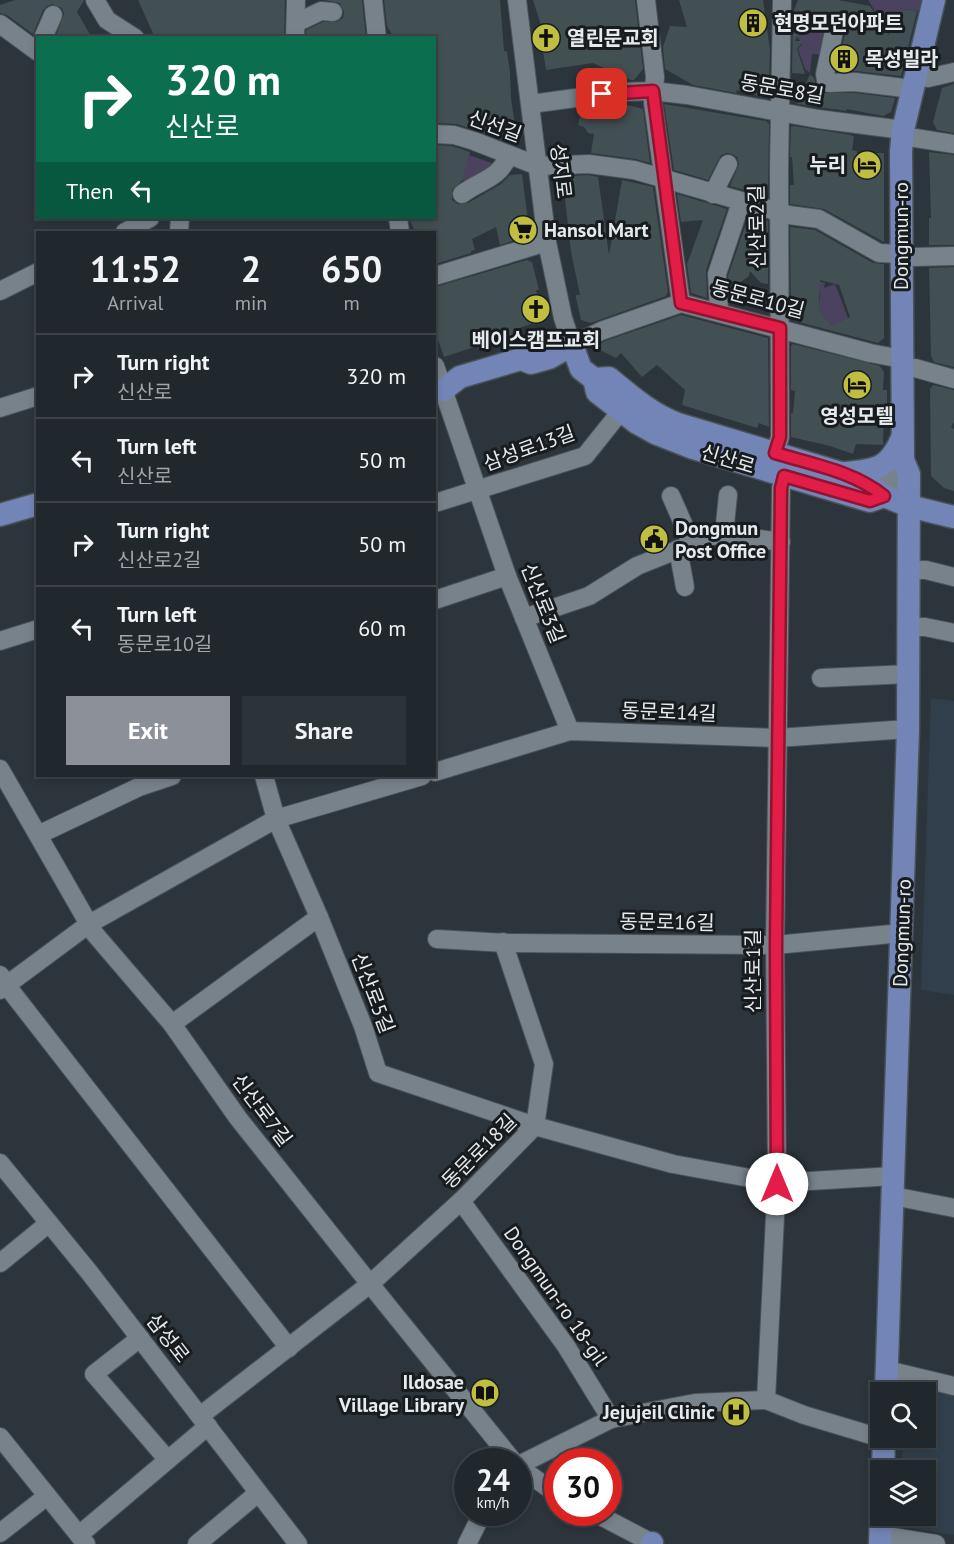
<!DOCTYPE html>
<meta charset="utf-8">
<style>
body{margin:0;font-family:"PT Sans","Noto Sans KR",sans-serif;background:#2d3439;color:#f1f3f6;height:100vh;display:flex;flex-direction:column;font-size:22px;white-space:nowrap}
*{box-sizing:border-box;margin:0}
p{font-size:20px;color:#a2a6aa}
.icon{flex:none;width:33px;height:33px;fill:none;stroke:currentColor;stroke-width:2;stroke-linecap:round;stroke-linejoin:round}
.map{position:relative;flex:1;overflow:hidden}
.sheet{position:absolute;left:36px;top:231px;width:400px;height:546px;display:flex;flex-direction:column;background:#21282d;border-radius:0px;box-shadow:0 3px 9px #0003,0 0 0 2px #3e4449}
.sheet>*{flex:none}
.hud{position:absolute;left:36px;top:36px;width:400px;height:183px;border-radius:0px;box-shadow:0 3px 9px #0003,0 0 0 2px #3e4449;background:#0b6e4f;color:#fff;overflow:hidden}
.controls{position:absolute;left:870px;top:1382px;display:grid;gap:12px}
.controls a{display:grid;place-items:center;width:66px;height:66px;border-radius:0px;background:#21282d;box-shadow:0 3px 9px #0003,0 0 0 2px #3e4449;font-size:30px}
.speed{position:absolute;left:454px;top:1448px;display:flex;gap:12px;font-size:30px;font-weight:700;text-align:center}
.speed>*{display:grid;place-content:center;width:78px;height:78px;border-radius:50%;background:#21282d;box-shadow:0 3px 9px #0003,0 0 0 2px #3e4449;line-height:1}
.speed small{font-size:15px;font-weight:400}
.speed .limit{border:9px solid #d22;background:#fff;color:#111}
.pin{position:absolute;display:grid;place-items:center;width:51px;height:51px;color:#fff;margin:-26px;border-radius:12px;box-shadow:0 3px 9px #0006}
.me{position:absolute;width:66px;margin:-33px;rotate:0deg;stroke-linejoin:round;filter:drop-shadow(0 0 4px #0008)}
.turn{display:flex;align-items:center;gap:21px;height:126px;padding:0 30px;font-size:27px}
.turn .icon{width:78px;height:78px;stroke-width:2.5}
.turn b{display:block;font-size:42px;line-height:51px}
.then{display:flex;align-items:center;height:57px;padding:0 30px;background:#0003;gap:12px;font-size:22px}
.eta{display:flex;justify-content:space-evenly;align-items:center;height:102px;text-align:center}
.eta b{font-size:36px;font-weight:700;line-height:42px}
.button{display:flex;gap:12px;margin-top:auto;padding:12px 30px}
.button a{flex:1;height:69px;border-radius:0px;background:#8c9099;color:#fff;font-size:24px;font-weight:700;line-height:69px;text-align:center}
.button a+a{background:#2d3439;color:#f1f3f6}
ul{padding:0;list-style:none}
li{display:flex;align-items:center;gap:18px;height:84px;padding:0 30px;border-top:2px solid #3e4449}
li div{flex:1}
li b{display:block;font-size:22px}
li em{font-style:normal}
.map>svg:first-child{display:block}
</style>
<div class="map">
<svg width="954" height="1544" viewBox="0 0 954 1544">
<rect width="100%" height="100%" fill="#2c353c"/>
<g fill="#303f4b">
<polygon points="931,698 954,701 954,995 921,990"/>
<polygon points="905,1374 954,1376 954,1535 900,1526 900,1515 926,1515 926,1470 902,1470 903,1437 926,1437 926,1392 904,1392"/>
</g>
<g fill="#4a425f">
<polygon points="868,0 922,0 918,11 906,9 905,11 895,11 893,20 880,19"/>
<polygon points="810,16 831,25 825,55 812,54 810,73 805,69 798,49 802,44 795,33"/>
<polygon points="469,155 500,166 472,182 461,179"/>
<polygon points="819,281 825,283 824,288 835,284 848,318 831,325 819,309 814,309 814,302 820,301 820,290 815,288"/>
</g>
<g fill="#424f53" fill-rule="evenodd">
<polygon points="15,0 84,0 77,12 92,38 55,38 64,14 62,8 52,4 47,6 43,10 33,34 7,15 0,13 0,5"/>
<polygon points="138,0 285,0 284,38 155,38"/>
<polygon points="324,0 362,0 366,38 306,38 306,30 323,22 337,22 343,18 344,12 340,3"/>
<polygon points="384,0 500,0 504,51 507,52 510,72 511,98 518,146 457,124 435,123 435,38 394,38 387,26"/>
<polygon points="533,0 635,0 643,69 634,80 630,80 593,63 546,70 540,32 543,32"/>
<polygon points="679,0 763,0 770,50 769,80 763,97 737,90 736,93 693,85 665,69 663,47 670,26 687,27"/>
<polygon points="798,0 838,0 870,6 889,35 895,11 905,11 905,9 917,11 901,76 856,71 837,71 845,33 844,27 837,20 827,22 806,14 795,41 803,41 797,49 805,74 792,73 793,13"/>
<polygon points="810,74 814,78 817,87 823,93 855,93 895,98 891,112 883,116 846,109 847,111 797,104"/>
<polygon points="954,84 954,133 937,130 933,122 942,88"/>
<polygon points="620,103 643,109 650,163 635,159 591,153 594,134 588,133 584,127 578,125 582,108 601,106 609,108 609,105"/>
<polygon points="664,104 766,121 769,124 768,197 730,186 739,164 737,157 732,154 727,153 721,155 708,180 674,170"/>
<polygon points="794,126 851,135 854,137 852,150 857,151 857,153 884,153 884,242 824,209 790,204 790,185 794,185 792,157 790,157 791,127"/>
<polygon points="435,145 452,146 470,152 462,179 464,179 452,190 452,200 458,204 468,203 501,184 510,175 522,174 529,229 524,237 500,245 496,227 472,239 475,250 471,251 471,253 435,264 435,232 415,232 409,218 435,218"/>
<polygon points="929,152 954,155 954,245 929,245 929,218 931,218"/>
<polygon points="588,175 598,177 609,255 622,180 653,187 668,292 666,296 591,323 581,320 576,298 576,295 580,295 571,252 565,199 562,199 561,187 569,186 571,176"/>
<polygon points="677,194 727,209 706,270 707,298 691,293 687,264 703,220 681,222"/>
<polygon points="749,215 768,221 768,284 761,283 750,271 749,276 729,291 728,276"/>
<path d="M790 227 815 230 873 263 884 264V338L878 343 795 321 791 318ZM820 280 839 285 850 317 831 325 819 309Z"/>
<polygon points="527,260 532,262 539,290 536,290 544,319 514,330 517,338 478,349 477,346 444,357 435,331 435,287"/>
<polygon points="954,267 954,367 934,362 931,356 929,268"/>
<polygon points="681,315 768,338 769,427 759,423 757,428 682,405 685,390 657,365 642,377 621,353 616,358 600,350 600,344 605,341"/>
<polygon points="793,344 880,366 884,372 883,390 887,390 887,406 884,406 883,445 856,444 853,454 830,446 791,437 791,413 793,413 795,391 791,390 791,346"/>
<polygon points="933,385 954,390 954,422 951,427 954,429 954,491 944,488 931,476 930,389"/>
</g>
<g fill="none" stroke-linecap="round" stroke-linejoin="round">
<g stroke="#4a5258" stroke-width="20">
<g id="minor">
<polyline points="95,0 107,20 135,38"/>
<polyline points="373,0 377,38"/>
<polyline points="517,0 547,242 563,318 572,345 601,331 681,303 870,353 902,359"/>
<polyline points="646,0 655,77 653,103 681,303"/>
<polyline points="296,23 321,11 333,12"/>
<polyline points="0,24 38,52"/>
<polyline points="834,31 825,74 826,81 829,83 855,82 912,89"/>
<polyline points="43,38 53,15"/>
<polyline points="295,38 296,0"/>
<polyline points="928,78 954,72"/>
<polyline points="531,104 619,92 653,91 687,95 818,119 903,130"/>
<polyline points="435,134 454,135 474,141 538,166 589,164 634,170 789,215 819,219 879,253 901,254"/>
<polyline points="915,138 954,144"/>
<path d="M462 194C482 179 498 180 509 155"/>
<polyline points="713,194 728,164"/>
<polyline points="398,218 400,232"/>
<polyline points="125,232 150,218"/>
<polyline points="179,232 180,218"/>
<polyline points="914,257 954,256"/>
<polyline points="435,276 547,242"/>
<polyline points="0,291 38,272"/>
<polyline points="719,312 717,274 741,202"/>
<polyline points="435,366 507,576 570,731"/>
<polyline points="915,368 954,379"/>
<polyline points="0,408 38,396"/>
<polyline points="775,453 780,437 779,168 782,0"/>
<polygon points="894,465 896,467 894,484 872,477"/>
<polyline points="671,496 692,544"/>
<polyline points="435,503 585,456 621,411"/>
<polyline points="724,534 728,495"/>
<polyline points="678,549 685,587"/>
<polyline points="909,570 926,570 954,577"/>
<polyline points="435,600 507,576"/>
<polyline points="524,618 589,596 637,566 712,536 724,534 781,542"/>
<polyline points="909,627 925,627 954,633"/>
<polyline points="0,641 38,629"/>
<polyline points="821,678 909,674"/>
<polyline points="0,769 94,933 172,1024 238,1118 370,1284 513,1461"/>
<polyline points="435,772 570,731 777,738 908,729"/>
<polyline points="264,776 276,819 319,917 363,1026 378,1073 535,1126 544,1064 503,942"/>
<polyline points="38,835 139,787 172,776"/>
<polyline points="437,939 506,943 775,945 902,933"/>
<polyline points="0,975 14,995 289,1348"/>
<polyline points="0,990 89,924 276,819 422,776"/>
<polyline points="172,1024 319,917"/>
<polyline points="0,1163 89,1272 298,1544"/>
<polyline points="893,1196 954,1208"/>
<polyline points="461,1201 566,1346 611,1419"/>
<polyline points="0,1263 49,1223"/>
<polyline points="140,1338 94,1374 167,1459"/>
<polyline points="887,1370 954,1386"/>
<polyline points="766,1400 777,1176 775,945 781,488 785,476"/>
<polyline points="200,1416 370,1284 461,1201 535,1126 673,1164 777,1183 893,1176"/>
<polyline points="0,1437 86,1544"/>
<polyline points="519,1465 611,1419 695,1403 766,1400 804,1415 884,1439"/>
<polyline points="519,1467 558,1495"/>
<polyline points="593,1512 654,1544"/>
<polyline points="0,1533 47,1496"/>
<polyline points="79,1535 208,1426"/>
<polyline points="880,1535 936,1544"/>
<polyline points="197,1544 258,1493"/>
<polyline points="467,1544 483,1512"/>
</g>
</g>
<g stroke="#4a5258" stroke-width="25">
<g id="major">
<path d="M594 379 609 378C631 396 651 414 678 424L841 473 872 486 884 496 909 506 954 517"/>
<polyline points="443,390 460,377 521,359 531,363 549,358 572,345 581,369 594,379 597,392 637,423 655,433 693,448 870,501 884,496"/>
<path d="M845 473C876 470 889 469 902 438"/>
<polyline points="0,515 38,504"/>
<polyline points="886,1392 908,729 909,474 903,460 901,151 903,130 934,0"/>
<polyline points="883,1470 884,1437"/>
<polyline points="652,1544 652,1543"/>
<polyline points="880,1544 881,1515"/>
</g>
</g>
<use href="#minor" stroke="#78828b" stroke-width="18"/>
<use href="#major" stroke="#7384b6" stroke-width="22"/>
</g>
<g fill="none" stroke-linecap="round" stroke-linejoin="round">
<g stroke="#92132f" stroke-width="15">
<path id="route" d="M602 94 653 91 681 303 780 328V437L775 453C811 464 853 471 884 496L870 501 784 476 781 488 776 945 777 1184"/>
</g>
<use href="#route" stroke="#e11d48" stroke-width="10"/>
</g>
<defs>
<g id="building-disc" transform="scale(1.5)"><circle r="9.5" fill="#bfbe41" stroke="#181c1f"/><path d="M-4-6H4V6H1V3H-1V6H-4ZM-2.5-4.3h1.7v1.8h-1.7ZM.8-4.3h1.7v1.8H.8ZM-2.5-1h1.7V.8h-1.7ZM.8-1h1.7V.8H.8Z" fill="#111"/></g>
<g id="church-disc" transform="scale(1.5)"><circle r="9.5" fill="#bfbe41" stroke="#181c1f"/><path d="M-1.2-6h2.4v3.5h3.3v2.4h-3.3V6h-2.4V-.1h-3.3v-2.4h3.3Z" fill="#111"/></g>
<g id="hotel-disc" transform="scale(1.5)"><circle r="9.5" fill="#bfbe41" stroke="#181c1f"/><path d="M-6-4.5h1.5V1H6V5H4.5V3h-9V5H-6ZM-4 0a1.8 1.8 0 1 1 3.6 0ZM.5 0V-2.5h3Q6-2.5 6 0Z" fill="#111"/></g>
<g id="supermarket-disc" transform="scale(1.5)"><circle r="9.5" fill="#bfbe41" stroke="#181c1f"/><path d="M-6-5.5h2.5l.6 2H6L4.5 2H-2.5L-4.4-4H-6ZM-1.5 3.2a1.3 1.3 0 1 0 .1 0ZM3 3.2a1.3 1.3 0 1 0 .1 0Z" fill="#111"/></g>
<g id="civic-disc" transform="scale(1.5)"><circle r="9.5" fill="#bfbe41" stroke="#181c1f"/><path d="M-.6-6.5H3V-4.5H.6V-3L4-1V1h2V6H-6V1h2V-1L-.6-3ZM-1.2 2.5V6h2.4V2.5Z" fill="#111"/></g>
<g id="library-disc" transform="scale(1.5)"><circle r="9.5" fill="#bfbe41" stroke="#181c1f"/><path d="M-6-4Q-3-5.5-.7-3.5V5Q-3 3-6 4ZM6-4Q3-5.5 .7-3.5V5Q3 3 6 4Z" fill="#111"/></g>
<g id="hospital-disc" transform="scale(1.5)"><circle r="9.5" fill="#bfbe41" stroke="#181c1f"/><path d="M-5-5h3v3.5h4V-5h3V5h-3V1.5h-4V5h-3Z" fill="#111"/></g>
</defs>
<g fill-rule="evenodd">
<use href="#building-disc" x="753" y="23"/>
<use href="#church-disc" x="546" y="38"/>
<use href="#building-disc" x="844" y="59"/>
<use href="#hotel-disc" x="867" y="165"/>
<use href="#supermarket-disc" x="523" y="230"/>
<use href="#church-disc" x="536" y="309"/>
<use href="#hotel-disc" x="857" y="385"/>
<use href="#civic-disc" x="654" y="539"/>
<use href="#library-disc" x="485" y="1393"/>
<use href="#hospital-disc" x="736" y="1412"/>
</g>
<g text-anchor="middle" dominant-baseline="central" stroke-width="6" stroke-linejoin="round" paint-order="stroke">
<g font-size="20" font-weight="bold" fill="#e5eaef" stroke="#181c1f" text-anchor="start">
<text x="774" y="23">현명모던아파트</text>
<text x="567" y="38">열린문교회</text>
<text x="865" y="59">목성빌라</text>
<text x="846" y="165" text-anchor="end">누리</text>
<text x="544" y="230">Hansol Mart</text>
<text x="536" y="340" text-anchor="middle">베이스캠프교회</text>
<text x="857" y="416" text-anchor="middle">영성모텔</text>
<text x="675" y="528">Dongmun<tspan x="675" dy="23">Post Office</tspan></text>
<text x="464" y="1382" text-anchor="end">Ildosae<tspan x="464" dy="23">Village Library</tspan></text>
<text x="715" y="1412" text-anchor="end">Jejujeil Clinic</text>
</g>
<g font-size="20" fill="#e5eaef" stroke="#181c1f">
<text transform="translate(782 89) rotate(10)">동문로8길</text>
<text transform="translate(495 126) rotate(20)">신선길</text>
<text transform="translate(561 171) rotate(83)">성지로</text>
<text transform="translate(757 227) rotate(-91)">신산로2길</text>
<text transform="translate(901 236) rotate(-90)">Dongmun-ro</text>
<text transform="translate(758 299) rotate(15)">동문로10길</text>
<text transform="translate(529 448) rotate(-20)">삼성로13길</text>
<text transform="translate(728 459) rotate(17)">신산로</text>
<text transform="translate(543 603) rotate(68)">신산로3길</text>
<text transform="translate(669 712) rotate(2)">동문로14길</text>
<text transform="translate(667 922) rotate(1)">동문로16길</text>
<text transform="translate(902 933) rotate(-88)">Dongmun-ro</text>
<text transform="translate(753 971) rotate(-90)">신산로1길</text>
<text transform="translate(373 993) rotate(69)">신산로5길</text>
<text transform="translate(262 1110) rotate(53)">신산로7길</text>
<text transform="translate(479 1151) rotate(-45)">동문로18길</text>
<text transform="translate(556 1296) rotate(55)">Dongmun-ro 18-gil</text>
<text transform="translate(168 1338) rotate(52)">삼성로</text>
</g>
</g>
</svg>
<div class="controls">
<a><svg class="icon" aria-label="search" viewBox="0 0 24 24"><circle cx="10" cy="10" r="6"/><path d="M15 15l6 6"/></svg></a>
<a><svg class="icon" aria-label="layers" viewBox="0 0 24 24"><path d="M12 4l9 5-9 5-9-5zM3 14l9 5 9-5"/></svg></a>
</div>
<div class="speed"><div>24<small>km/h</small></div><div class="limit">30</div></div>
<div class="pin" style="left:602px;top:94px;background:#d93025"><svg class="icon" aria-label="arrive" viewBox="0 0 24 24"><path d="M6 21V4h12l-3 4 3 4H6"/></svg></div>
<svg class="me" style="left:777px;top:1184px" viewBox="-20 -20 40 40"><circle r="19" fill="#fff"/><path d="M0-13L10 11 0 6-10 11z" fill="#e11d48"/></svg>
<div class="hud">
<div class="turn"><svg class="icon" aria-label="right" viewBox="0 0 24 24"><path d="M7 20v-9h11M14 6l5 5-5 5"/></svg><div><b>320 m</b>신산로</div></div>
<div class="then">Then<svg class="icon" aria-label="left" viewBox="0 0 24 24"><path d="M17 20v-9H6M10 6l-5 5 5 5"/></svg></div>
</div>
<section class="sheet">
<div class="eta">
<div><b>11:52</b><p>Arrival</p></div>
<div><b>2</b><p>min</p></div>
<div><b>650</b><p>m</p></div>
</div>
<ul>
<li><svg class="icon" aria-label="right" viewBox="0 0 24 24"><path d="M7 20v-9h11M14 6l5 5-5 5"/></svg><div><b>Turn right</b><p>신산로</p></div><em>320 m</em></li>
<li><svg class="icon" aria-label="left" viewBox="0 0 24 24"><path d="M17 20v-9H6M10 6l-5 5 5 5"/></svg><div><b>Turn left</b><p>신산로</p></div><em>50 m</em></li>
<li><svg class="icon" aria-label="right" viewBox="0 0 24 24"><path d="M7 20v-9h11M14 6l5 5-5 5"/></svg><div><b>Turn right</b><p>신산로2길</p></div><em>50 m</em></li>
<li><svg class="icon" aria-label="left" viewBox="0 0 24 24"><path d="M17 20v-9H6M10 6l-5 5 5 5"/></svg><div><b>Turn left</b><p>동문로10길</p></div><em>60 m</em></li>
</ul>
<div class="button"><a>Exit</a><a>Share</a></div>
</section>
</div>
